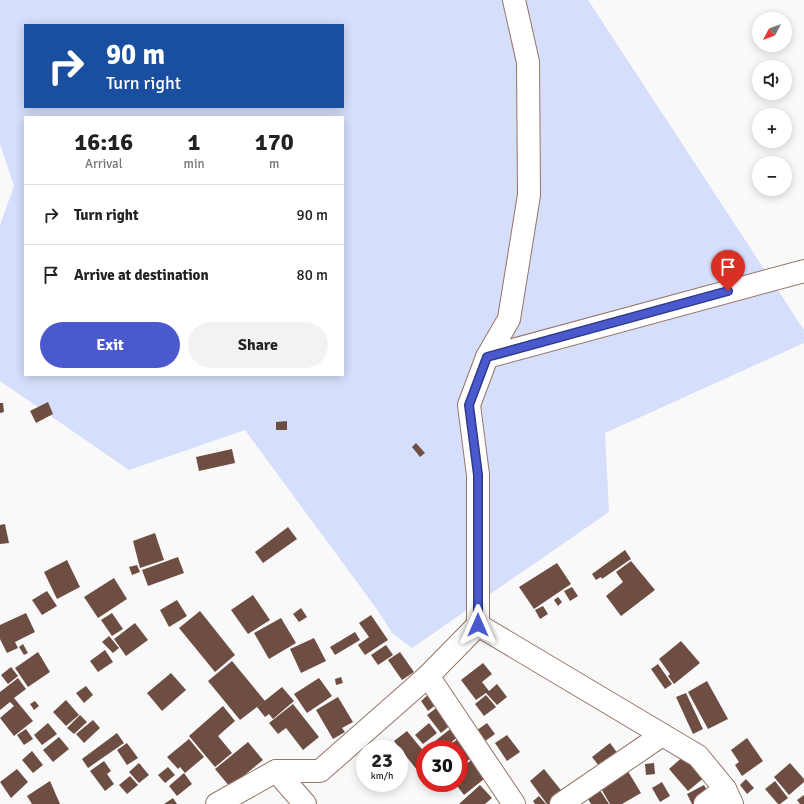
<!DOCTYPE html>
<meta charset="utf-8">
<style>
body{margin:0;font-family:Signika,sans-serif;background:#f2f2f2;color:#222;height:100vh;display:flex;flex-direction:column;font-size:15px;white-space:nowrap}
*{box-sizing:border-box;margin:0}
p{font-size:13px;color:#767676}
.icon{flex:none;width:22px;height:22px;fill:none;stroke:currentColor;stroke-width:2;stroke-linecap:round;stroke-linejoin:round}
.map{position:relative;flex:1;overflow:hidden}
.drawer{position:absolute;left:24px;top:116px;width:320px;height:260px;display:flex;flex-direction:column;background:#fff;border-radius:0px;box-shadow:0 2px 10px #0003}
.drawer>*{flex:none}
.hud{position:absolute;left:24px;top:24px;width:320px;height:84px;border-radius:0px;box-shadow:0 2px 10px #0003;background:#1a4fa0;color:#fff;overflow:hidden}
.needle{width:26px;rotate:229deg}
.fabs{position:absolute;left:752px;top:12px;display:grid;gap:8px}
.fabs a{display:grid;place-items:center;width:40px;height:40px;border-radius:50%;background:#fff;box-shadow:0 2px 10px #0003;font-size:20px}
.speed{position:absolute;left:356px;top:740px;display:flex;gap:8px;font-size:20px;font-weight:700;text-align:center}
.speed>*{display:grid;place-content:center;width:52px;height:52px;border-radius:50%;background:#fff;box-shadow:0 2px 10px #0003;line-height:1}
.speed small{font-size:10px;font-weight:400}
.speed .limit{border:6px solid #d22;background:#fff;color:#111}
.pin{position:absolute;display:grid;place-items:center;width:34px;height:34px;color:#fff;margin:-41px -17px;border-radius:50% 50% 50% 0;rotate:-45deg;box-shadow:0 0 4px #0007}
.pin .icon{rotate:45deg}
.me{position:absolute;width:44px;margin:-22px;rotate:0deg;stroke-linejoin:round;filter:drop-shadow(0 0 3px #0008)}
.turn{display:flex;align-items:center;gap:14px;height:84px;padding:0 16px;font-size:18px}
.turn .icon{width:52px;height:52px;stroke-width:2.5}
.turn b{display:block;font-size:28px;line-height:34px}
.eta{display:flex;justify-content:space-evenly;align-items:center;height:68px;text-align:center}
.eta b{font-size:24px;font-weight:700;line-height:28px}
.cta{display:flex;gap:8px;margin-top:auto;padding:8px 16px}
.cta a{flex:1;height:46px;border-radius:24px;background:#4b59cf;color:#fff;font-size:16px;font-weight:700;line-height:46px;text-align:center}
.cta a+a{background:#f2f2f2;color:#222}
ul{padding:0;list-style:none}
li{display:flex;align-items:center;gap:12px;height:60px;padding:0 16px;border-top:1px solid #e0e0e0}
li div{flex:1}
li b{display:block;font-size:15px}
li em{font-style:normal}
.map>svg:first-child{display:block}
</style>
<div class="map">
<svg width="804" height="804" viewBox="0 0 804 804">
<rect width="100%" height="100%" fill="#f9f9f9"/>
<path fill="#d5defa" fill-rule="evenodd" d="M0 0H588L804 330V343L605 433 609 512 412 648 393 634 376 608 245 430 129 470 0 381V225L14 186 0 144ZM25 25H343V107H25ZM25 117H343V375H25Z"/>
<g fill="#6e4e42">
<polygon points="48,402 53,414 36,423 30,411"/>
<polygon points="0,403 3,403 4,412 0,413"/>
<polygon points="287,421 287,430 276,430 276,422"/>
<polygon points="416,443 425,453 420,457 412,447"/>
<polygon points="232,449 235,463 199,471 196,457"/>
<polygon points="5,524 9,543 0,544 0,525"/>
<polygon points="288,527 297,539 263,563 255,552"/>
<polygon points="155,533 164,560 140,568 133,541"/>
<polygon points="625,550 631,559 602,579 601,577 596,580 592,574"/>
<polygon points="178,557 184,573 148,586 142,570"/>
<polygon points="67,560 80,587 57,599 44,572"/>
<polygon points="631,561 655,590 621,616 606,596 623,582 616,572"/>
<polygon points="557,563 571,584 534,609 519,587"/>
<polygon points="137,565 140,572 132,575 129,567"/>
<polygon points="114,578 127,599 98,618 84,597"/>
<polygon points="572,587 578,596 570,601 564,591"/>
<polygon points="47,591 57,606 42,615 32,600"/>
<polygon points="253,595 270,620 248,634 231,610"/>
<polygon points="558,597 562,602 558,606 554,600"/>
<polygon points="177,600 187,616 169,627 160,610"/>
<polygon points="543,606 548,614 540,619 535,610"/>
<polygon points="301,608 307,617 299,622 293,614"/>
<polygon points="200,611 235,655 215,672 179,628"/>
<polygon points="26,613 35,632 15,642 18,648 7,653 0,639 0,625"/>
<polygon points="112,613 123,629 112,636 101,620"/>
<polygon points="371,615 388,640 365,655 358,645 369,637 359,623"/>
<polygon points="281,618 296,643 269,659 254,633"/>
<polygon points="135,623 148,640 126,656 114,639"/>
<polygon points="355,632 360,640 335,655 330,647"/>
<polygon points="109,636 119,648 113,653 102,642"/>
<polygon points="314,638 326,661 301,673 290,649"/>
<polygon points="681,641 700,663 674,684 668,676 670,674 659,659"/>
<polygon points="23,644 28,653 24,655 19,647"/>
<polygon points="386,645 393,655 378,665 371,655"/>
<polygon points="105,650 113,662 98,672 90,661"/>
<polygon points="38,652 50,672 28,687 15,668"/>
<polygon points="400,652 414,672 402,680 388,660"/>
<polygon points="232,661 265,701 240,720 208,681"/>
<polygon points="483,663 492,674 482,682 489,691 497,684 507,697 497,705 486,693 476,700 461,680"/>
<polygon points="658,664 672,684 665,689 651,669"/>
<polygon points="11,667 18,676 8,684 1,675"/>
<polygon points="171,673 186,690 162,711 147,693"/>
<polygon points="341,677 343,683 336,685 335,679"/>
<polygon points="18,678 26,689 14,698 33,721 14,736 0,718 14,706 10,702 0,710 0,692"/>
<polygon points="319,678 332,696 307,713 294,694"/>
<polygon points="707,681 728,719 708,729 688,692"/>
<polygon points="86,686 93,695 84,703 76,693"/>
<polygon points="282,687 294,701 273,719 269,714 265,717 257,707"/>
<polygon points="430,693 438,703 428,711 421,701"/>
<polygon points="686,693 703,729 693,734 676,697"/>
<polygon points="486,695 496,707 484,716 475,704"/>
<polygon points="338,697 353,722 342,728 345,732 333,739 316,710"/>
<polygon points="66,700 79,715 66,726 53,712"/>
<polygon points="35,701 39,706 34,710 30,704"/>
<polygon points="293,704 319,737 303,750 286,728 278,734 269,723"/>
<polygon points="223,706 235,721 218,736 232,753 215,767 189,736"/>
<polygon points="439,706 453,723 441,733 427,715"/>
<polygon points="80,715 87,722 74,734 67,728"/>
<polygon points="93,720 100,728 84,743 76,734"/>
<polygon points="48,723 57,734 42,745 34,735"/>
<polygon points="429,723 437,733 423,744 415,735"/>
<polygon points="487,723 495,734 481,744 473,733"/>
<polygon points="454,726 460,735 443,749 425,749"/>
<polygon points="26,729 33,739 24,745 17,735"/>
<polygon points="407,731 425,753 425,764 417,770 394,741"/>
<polygon points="117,733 124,743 88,768 82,759"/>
<polygon points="507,735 520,752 507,761 495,743"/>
<polygon points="59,737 69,749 53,762 43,750"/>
<polygon points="460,737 474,755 464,764 462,762 459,764 459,749 445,749"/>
<polygon points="747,738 763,761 742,776 735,765 739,762 731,750"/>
<polygon points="189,739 204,757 185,773 180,767 178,769 167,757"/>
<polygon points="248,742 263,760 230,787 215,769"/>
<polygon points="127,743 138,758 127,765 117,750"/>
<polygon points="610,743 621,758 603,771 592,757"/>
<polygon points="32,751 43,765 33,773 22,760"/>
<polygon points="686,754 706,776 688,791 669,769"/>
<polygon points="475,757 489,775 464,795 455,783 459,783 459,770"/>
<polygon points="104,761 111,771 107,774 114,784 105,791 90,771"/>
<polygon points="139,763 149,775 139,783 129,772"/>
<polygon points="654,763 655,774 646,775 645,764"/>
<polygon points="790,763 804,779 804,782 789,795 774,777"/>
<polygon points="168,767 175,775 165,783 158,775"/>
<polygon points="626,768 641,793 622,804 610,804 599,785"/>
<polygon points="17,769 28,782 11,798 0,782"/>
<polygon points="544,769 564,794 551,804 547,804 530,781"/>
<polygon points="184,773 192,784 177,796 169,786"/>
<polygon points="130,776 138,785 127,794 119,785"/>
<polygon points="746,779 754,788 747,794 740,785"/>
<polygon points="50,781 60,804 32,804 27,796"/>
<polygon points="775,781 788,798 780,804 778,804 765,789"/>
<polygon points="662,782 670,796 660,802 652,788"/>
<polygon points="480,785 492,798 485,804 459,804"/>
<polygon points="704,785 711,798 700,804 692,804 687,794"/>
<polygon points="597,786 609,804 591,804 585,794"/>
<polygon points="804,795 804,804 800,804 797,800"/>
<polygon points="539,796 546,804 535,804 533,801"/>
<polygon points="173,798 177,804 164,804"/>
</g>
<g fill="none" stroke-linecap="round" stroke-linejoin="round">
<g stroke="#967467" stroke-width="24">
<g id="minor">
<polyline points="487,357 804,271"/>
<polyline points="478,625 698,756 725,789 732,804"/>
<polyline points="428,676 514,804"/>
<polyline points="276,771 305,804"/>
<polyline points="217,804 276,771 320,771 428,676 478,625 478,475 469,405 487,357 509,319 529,195 528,62 514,0"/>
<polyline points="561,804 662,735"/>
<polyline points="705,804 725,789"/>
</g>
</g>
<use href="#minor" stroke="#fff" stroke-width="22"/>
</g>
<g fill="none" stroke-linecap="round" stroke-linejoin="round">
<g stroke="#313a87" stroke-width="10">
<polyline id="route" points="478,625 478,475 469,405 487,357 728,291"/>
</g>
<use href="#route" stroke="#4b59cf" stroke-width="7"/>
</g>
</svg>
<div class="fabs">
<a><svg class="needle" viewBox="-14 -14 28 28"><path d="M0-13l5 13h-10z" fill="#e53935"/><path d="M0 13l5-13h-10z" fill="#767676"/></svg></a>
<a><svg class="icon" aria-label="sound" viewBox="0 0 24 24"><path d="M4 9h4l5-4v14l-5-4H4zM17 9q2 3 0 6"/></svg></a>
<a>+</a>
<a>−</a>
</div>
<div class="speed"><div>23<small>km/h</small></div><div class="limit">30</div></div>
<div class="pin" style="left:728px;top:291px;background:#d93025"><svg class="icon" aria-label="arrive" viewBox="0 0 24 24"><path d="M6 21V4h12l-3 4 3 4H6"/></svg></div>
<svg class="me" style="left:478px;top:625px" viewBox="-20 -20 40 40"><path d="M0-17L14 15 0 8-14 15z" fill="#4b59cf" stroke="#fff" stroke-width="4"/></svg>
<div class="hud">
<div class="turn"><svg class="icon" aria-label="right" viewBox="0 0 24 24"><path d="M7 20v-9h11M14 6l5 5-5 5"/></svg><div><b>90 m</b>Turn right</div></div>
</div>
<section class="drawer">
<div class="eta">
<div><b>16:16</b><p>Arrival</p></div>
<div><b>1</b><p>min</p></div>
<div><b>170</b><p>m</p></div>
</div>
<ul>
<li><svg class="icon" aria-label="right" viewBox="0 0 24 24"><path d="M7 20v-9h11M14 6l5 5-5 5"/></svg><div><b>Turn right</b></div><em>90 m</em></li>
<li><svg class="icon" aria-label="arrive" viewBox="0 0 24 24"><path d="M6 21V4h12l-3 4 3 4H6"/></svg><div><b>Arrive at destination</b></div><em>80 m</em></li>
</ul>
<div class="cta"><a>Exit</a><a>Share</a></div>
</section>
</div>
